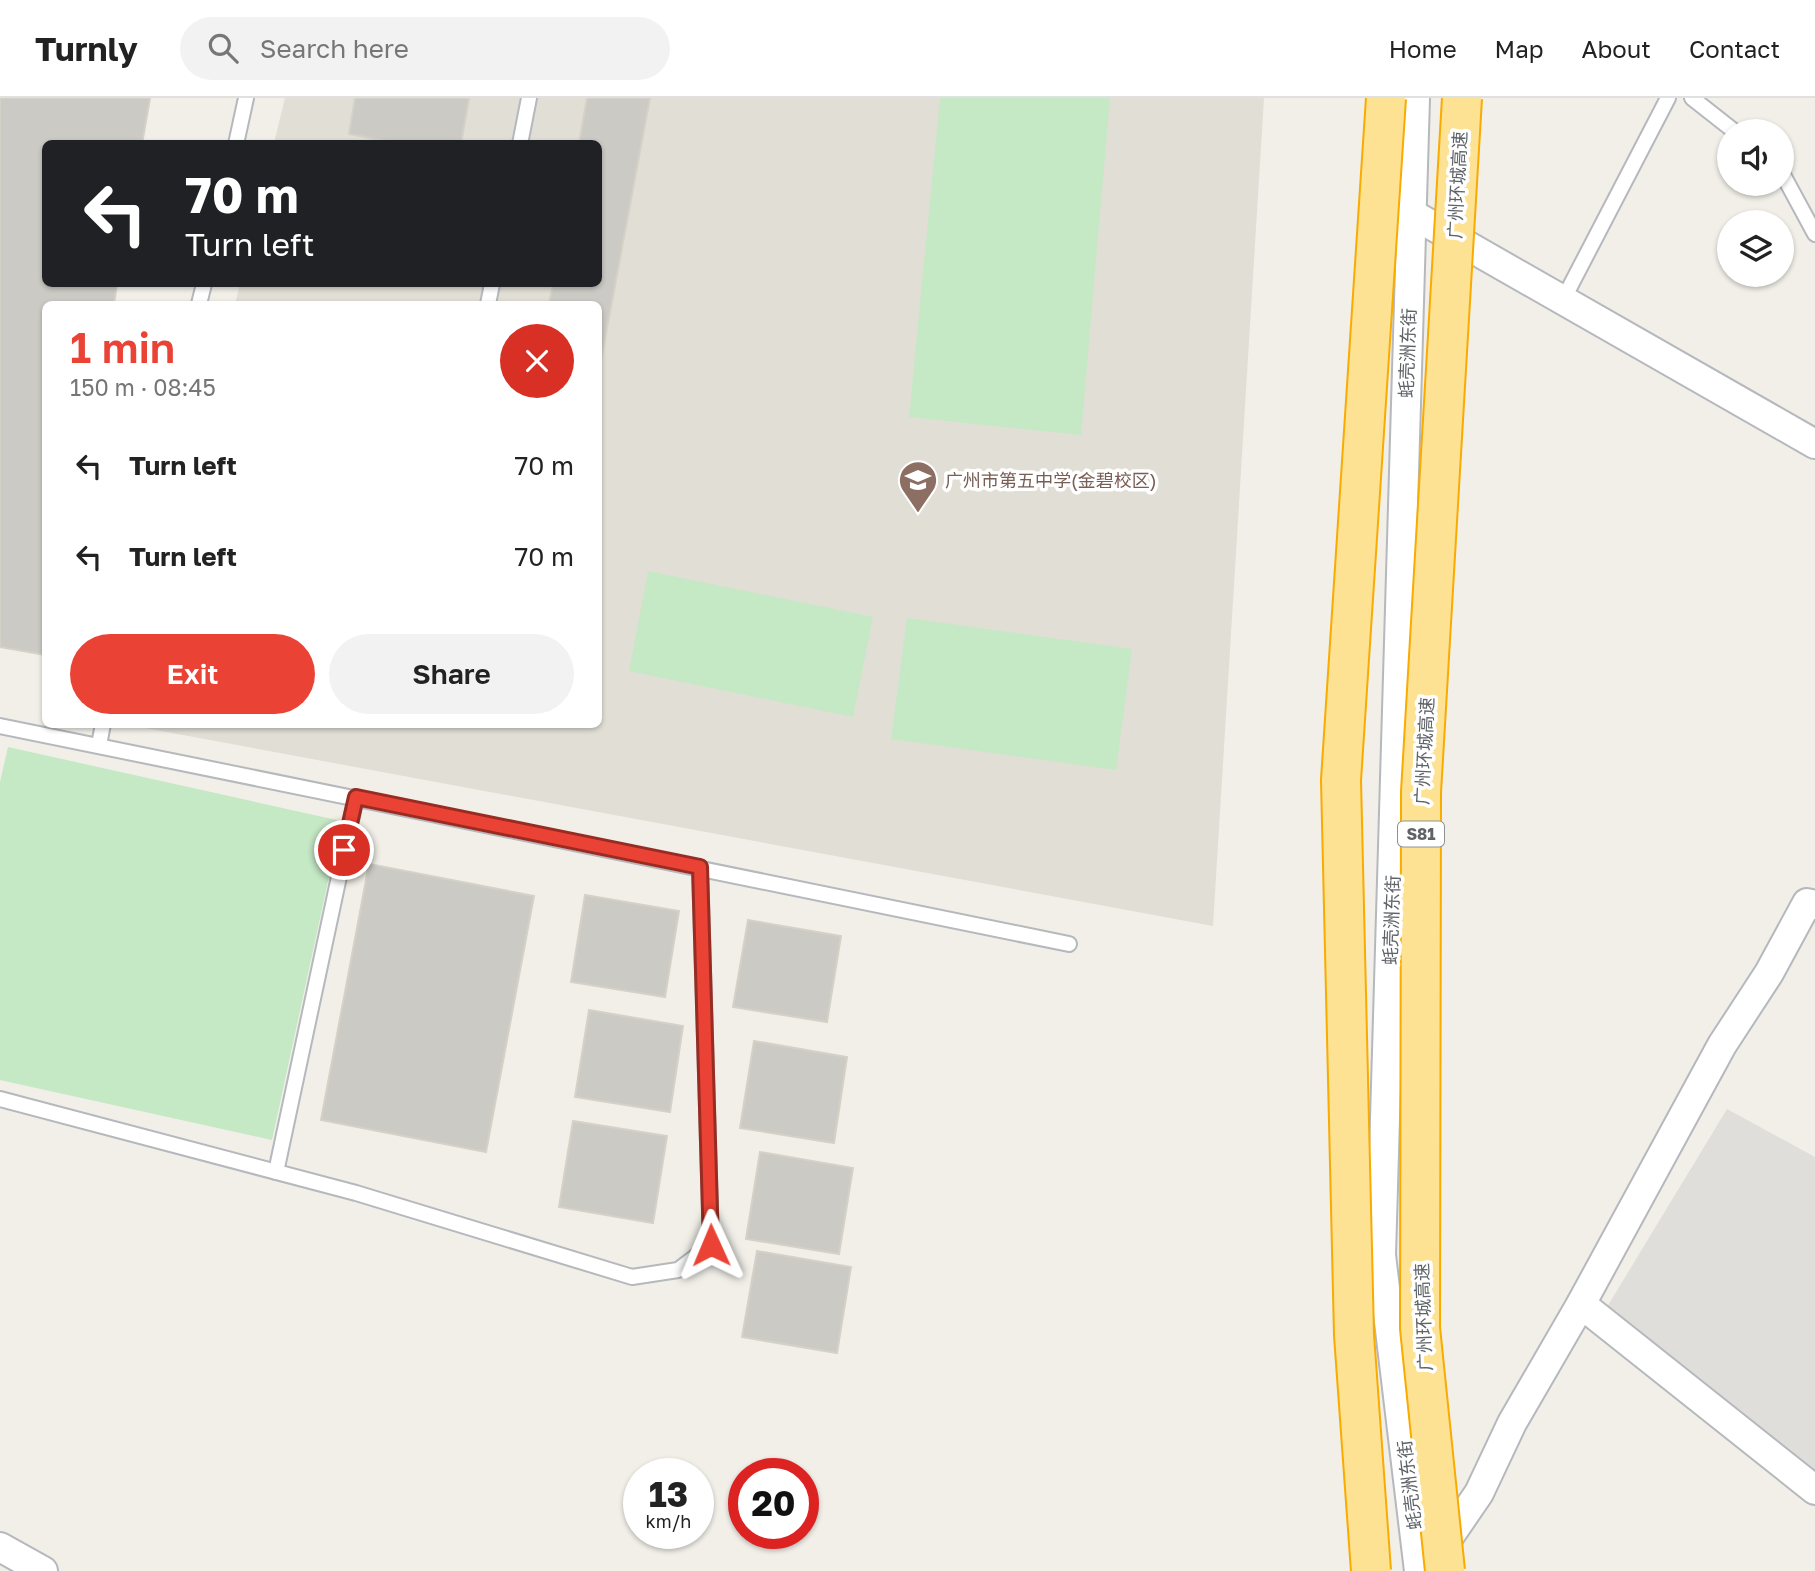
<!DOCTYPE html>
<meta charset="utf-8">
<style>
body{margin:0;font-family:"Golos Text","Noto Sans SC",sans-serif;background:#f2f2f2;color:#222;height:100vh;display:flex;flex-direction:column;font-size:26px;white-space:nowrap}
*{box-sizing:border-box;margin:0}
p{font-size:23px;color:#767676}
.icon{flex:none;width:38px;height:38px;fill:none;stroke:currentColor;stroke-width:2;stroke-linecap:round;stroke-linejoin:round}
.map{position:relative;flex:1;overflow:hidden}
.side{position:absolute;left:42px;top:203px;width:560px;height:427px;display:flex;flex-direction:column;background:#fff;border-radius:10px;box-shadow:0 2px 5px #0004}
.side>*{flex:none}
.hud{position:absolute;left:42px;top:42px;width:560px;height:147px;border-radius:10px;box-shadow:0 2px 5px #0004;background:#202124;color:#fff;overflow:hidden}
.controls{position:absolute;left:1717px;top:21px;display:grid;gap:14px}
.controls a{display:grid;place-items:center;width:77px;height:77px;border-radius:50%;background:#fff;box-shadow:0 2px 5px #0004;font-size:35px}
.speed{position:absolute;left:623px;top:1360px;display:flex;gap:14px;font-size:35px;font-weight:700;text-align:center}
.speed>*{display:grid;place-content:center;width:91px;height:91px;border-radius:50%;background:#fff;box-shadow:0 2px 5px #0004;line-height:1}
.speed small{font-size:18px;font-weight:400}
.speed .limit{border:10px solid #d22;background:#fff;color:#111}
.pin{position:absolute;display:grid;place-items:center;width:60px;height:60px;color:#fff;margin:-30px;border:4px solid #fff;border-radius:50%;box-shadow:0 2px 7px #0007}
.me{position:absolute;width:77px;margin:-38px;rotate:359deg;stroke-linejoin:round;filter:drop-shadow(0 0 5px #0008)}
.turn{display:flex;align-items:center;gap:24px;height:147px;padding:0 28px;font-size:32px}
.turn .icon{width:91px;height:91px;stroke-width:2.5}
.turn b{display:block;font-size:49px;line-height:60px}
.round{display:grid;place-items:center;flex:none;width:74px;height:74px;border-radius:37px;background:#f2f2f2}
.summary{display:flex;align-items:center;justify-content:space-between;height:119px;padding:0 28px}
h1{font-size:42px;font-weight:600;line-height:52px;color:#ea4335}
.cta{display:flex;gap:14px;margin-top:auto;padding:14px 28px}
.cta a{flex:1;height:80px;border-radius:42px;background:#ea4335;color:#fff;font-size:28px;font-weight:600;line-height:80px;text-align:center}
.cta a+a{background:#f2f2f2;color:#222}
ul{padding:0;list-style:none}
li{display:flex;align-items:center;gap:21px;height:91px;padding:0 28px}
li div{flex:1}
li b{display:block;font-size:26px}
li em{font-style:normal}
header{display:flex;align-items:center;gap:42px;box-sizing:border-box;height:98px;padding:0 35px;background:#fff;border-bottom:2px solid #e0e0e0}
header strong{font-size:33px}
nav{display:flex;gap:38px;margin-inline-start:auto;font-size:24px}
.search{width:490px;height:63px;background:#f2f2f2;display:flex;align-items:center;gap:18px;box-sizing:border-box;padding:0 24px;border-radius:38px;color:#767676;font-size:26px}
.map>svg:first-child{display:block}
</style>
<header>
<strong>Turnly</strong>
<div class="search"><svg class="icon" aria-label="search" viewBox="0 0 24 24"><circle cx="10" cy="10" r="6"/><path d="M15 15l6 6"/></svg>Search here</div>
<nav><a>Home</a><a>Map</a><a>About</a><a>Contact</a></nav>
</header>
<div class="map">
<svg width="1815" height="1473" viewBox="0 0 1815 1473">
<rect width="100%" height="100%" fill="#f1efe8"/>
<polygon fill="#e0deda" points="1727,1011 1815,1059 1815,1381 1604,1214"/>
<polygon fill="#e1ded6" points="285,0 1264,0 1213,828 134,628 598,626 598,206 235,206 240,186 598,186 598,46 274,45"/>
<g fill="#c5e8c5">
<polygon points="940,0 1110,0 1081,337 909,319"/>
<polygon points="648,473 873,519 853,619 629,573"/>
<polygon points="907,520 1132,551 1116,672 891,641"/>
<polygon points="8,649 341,723 272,1042 0,982 0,684"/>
</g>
<g fill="#cccac5" stroke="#d6d1c6" stroke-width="2">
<polygon points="0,0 150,0 142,46 46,46 46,186 117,186 114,206 46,206 46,557 0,549"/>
<polygon points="355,0 469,0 461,46 401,46 349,36"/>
<polygon points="587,0 650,0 598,278 598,206 549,206 553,186 598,186 598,46 579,46"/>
<polygon points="369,766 534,798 486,1054 321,1022"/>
<polygon points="585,797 679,813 665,899 571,884"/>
<polygon points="748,822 841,838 827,924 733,909"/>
<polygon points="589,912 683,928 670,1014 575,999"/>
<polygon points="754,943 847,959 834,1045 740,1030"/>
<polygon points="573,1023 667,1038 653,1125 559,1109"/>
<polygon points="760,1054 853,1070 839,1156 746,1141"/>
<polygon points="757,1153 851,1169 837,1255 742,1239"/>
</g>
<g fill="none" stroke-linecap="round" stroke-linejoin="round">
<g stroke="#b5b8bc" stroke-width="18">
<g id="service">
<polyline points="1692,0 1734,33"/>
<polyline points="236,46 246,0"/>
<polyline points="520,46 529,0"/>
<polyline points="1782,75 1815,136"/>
<polyline points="1563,202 1668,0"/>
<polyline points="199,206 204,186"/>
<polyline points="488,206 492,186"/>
<polyline points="0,628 1069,846"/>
<polyline points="99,647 103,626"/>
<polyline points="0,1001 356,1095 632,1179 678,1172 711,1147 700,770"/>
<polyline points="276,1074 356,699"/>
</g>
</g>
<g stroke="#b5b8bc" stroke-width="32">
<g id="minor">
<polyline points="1415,0 1381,1157 1419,1473"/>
<polyline points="1412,116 1815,346"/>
<polyline points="1581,1206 1815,1392"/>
<polyline points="0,1449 43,1473"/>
<polyline points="1438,1455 1479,1395 1512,1325 1581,1206 1722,947 1769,875 1807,805 1815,807"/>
</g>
</g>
<use href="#service" stroke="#fff" stroke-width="14"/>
<use href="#minor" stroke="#fff" stroke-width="28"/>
<g stroke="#f9ab00" stroke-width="42" stroke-linecap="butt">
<g id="motorway-bridge">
<polyline points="1371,1473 1354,1237 1341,682 1386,0"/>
<polyline points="1445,1473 1420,1230 1421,694 1462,0"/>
</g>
</g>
<use href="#motorway-bridge" stroke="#fde293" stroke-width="38"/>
</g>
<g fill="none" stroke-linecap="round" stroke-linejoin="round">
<g stroke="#982c22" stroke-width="18">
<polyline id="route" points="344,752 356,699 700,769 711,1147"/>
</g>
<use href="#route" stroke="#ea4335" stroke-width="12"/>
</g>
<defs>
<g id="school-pin" transform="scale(2.0125)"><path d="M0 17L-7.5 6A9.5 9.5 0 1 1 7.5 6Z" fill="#8d6e63" stroke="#fff"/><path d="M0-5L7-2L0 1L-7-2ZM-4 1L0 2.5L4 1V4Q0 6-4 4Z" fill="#fff"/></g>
</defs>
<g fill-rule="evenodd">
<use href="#school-pin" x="918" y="382"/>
</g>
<g text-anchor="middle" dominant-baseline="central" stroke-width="7" stroke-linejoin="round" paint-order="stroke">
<rect fill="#fff" stroke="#8f9295" stroke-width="2" x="1398" y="723.5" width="46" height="25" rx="5"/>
<g font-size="16" font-weight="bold" fill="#5f6368">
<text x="1421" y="736">S81</text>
</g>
<g font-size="18" fill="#5f6368" stroke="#fff">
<text transform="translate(1457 87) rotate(-87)">广州环城高速</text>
<text transform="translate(1407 255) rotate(-88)">蚝壳洲东街</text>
<text transform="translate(1424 653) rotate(-87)">广州环城高速</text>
<text transform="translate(1391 822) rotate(-88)">蚝壳洲东街</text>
<text transform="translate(1423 1219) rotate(-92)">广州环城高速</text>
<text transform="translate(1409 1387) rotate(-97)">蚝壳洲东街</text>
</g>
<g font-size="18" fill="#785e54" stroke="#fff" text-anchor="start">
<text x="945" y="382">广州市第五中学(金碧校区)</text>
</g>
</g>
</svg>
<div class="controls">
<a><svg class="icon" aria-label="sound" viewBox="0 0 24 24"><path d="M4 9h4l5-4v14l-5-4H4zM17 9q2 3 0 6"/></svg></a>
<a><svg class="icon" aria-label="layers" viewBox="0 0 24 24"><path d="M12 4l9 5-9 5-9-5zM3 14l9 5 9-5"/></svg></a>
</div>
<div class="speed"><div>13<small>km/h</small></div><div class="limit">20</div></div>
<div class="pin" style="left:344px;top:752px;background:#d93025"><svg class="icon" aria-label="arrive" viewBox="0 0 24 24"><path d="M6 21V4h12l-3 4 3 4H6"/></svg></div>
<svg class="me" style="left:711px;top:1147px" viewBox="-20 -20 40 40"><path d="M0-17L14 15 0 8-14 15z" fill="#ea4335" stroke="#fff" stroke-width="4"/></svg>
<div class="hud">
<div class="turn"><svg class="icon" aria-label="left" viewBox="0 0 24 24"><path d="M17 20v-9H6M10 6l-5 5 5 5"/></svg><div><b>70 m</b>Turn left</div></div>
</div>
<section class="side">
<div class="summary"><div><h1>1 min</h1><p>150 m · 08:45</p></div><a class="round" style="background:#d93025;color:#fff"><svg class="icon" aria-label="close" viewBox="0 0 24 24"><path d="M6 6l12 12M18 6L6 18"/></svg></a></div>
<ul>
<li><svg class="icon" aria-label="left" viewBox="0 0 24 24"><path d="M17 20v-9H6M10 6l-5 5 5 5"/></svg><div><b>Turn left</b></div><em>70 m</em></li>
<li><svg class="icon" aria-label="left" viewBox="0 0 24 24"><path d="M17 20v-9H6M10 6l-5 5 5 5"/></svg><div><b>Turn left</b></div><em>70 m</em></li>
</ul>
<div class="cta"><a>Exit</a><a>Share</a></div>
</section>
</div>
